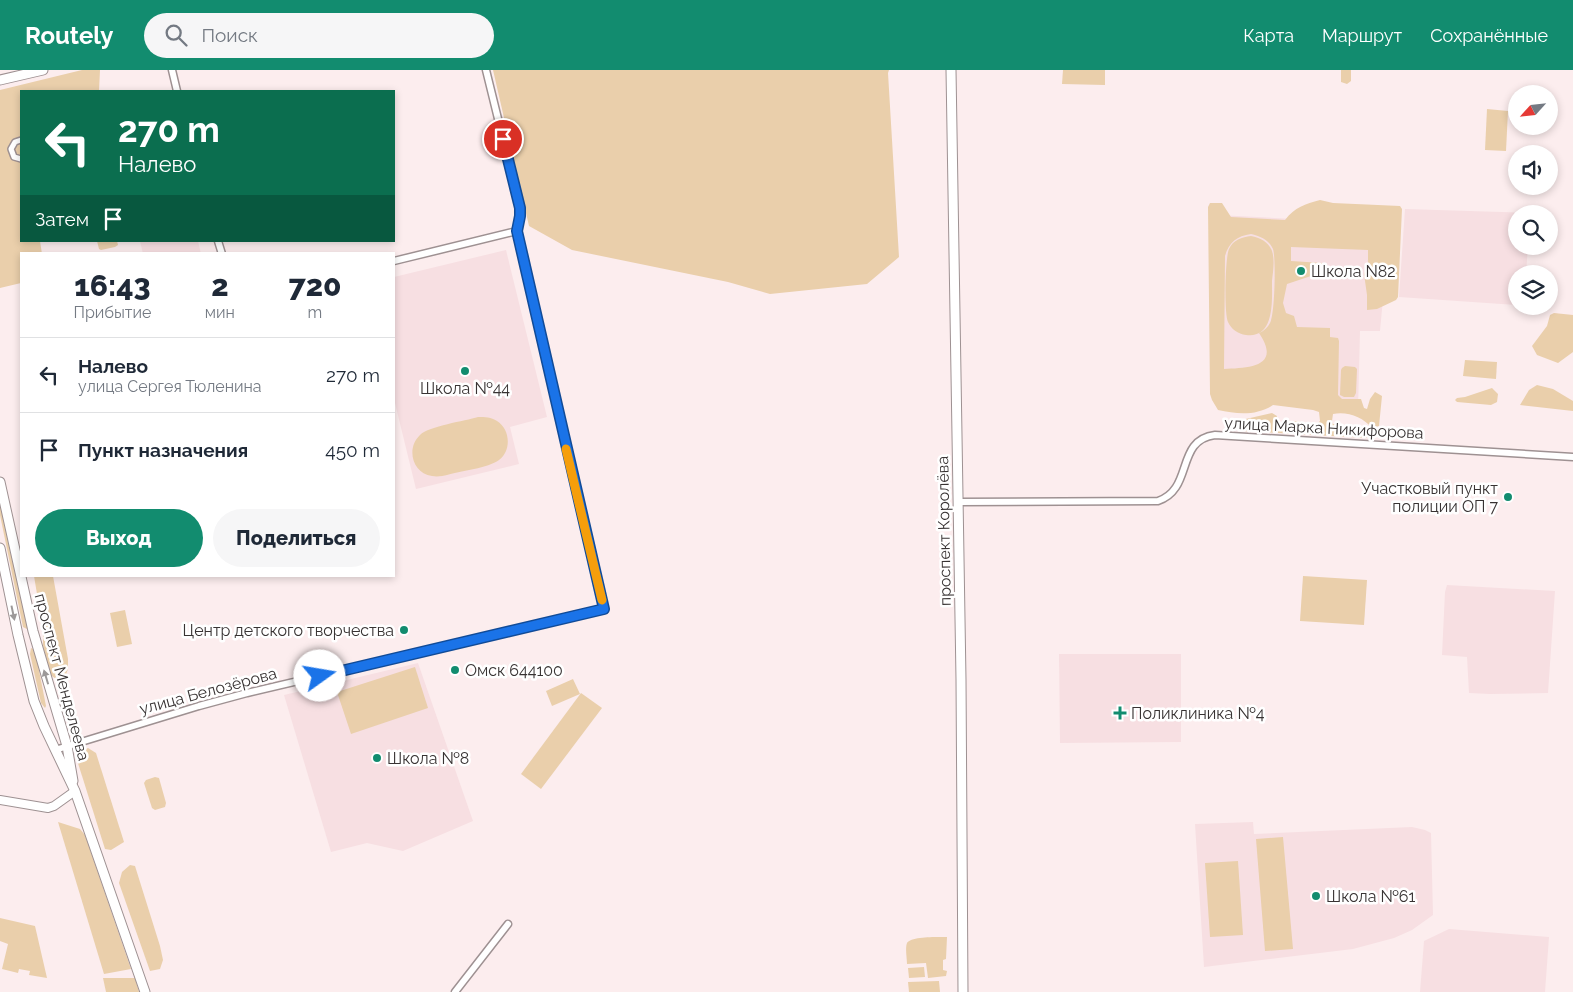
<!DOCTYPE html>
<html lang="ru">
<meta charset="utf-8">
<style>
body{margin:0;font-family:Raleway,sans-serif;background:#f6f6f7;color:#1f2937;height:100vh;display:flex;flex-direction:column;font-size:19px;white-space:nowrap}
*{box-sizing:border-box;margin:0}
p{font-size:16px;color:#747a83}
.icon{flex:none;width:28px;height:28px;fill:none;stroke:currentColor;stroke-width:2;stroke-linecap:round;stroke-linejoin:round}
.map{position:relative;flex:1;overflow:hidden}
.drawer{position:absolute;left:20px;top:182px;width:375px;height:325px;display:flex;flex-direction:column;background:#fff;border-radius:0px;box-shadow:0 2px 8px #0003}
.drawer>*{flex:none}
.banner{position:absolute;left:20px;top:20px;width:375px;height:152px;border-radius:0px;box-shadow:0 2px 8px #0003;background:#0b6e4f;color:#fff;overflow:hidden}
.needle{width:32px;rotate:243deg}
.tools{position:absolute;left:1508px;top:15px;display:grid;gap:10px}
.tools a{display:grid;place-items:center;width:50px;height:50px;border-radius:50%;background:#fff;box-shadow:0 2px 8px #0003;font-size:25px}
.pin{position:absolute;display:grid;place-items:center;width:42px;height:42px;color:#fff;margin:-21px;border:2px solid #fff;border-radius:50%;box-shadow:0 1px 5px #0007}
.me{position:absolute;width:55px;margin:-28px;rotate:77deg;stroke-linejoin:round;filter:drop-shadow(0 0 4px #0008)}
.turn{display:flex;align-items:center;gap:18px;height:105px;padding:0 15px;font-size:22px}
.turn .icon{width:65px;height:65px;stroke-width:2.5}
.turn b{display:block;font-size:35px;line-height:42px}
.then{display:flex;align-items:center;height:48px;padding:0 15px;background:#0003;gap:10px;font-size:19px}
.eta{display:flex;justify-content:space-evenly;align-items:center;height:85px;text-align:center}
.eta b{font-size:30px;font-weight:800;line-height:35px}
.cta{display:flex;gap:10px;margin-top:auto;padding:10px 15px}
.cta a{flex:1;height:58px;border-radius:30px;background:#128c6f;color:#fff;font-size:20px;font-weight:800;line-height:58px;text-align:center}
.cta a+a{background:#f6f6f7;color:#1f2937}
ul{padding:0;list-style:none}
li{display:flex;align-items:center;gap:15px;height:75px;padding:0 15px;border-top:1px solid #e0e1e3}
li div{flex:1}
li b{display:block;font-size:19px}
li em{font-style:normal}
header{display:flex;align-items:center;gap:30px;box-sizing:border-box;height:70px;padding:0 25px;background:#128c6f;color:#fff}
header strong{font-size:24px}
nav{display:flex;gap:28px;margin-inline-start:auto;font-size:18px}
.search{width:350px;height:45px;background:#f6f6f7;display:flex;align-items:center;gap:12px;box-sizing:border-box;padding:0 18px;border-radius:28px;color:#747a83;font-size:19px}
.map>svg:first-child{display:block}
</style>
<header>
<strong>Routely</strong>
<div class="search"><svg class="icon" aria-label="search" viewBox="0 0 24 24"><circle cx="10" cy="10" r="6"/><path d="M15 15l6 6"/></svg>Поиск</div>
<nav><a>Карта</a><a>Маршрут</a><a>Сохранённые</a></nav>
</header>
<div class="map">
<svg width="1573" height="922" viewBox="0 0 1573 922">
<rect width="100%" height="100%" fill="#fcedee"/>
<g fill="#f7dfe2">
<polygon points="1405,139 1530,143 1516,144 1516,176 1528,176 1526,204 1516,204 1516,235 1399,227"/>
<polygon points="1217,145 1390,154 1380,261 1360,261 1358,340 1214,325"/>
<polygon points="140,171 198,171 201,184 143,184"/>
<polygon points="506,180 547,347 510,357 519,394 416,419 394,329 394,207"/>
<polygon points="1447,515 1555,521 1548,623 1490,624 1469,623 1467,587 1442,585 1445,522"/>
<polygon points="1059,584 1181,584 1181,672 1060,673"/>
<polygon points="418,593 473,751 403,781 367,773 331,782 284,625"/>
<polygon points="1253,752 1254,764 1412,757 1425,760 1431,763 1433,845 1412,860 1394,868 1353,879 1204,897 1195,754"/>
<polygon points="1449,859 1549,867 1545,922 1420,922 1424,871"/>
</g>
<g fill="#eacfab" fill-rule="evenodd">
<polygon points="82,0 100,0 99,21 21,21 21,171 40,171 42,184 21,184 21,213 0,218 0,20"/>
<polygon points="493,0 889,0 888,3 899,187 867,214 770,224 728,212 572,180 529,156"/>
<polygon points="1063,0 1105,0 1105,15 1062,14"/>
<polygon points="1341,0 1351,0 1351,11 1347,14 1341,12"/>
<polygon points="1487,39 1508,41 1506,81 1485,80"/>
<path d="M1320 130 1333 133 1400 136 1402 139 1398 227 1396 230 1377 239 1367 240V225L1364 204 1368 194V180L1291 177V191L1322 193V197L1314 205 1287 214 1283 233 1286 243 1294 246 1297 257 1330 258V267L1338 268 1339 271 1338 325 1342 329H1361L1364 338 1367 339 1370 329 1375 322 1382 326 1379 356 1372 358C1363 347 1347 341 1333 344L1332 351 1333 354 1364 358 1369 363V366L1367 368 1241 361 1237 357V351L1272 343 1277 346 1275 352 1278 354C1285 352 1295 350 1302 352 1310 354 1313 358 1320 351L1319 342 1313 340 1273 335C1256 346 1237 344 1218 340L1212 330 1210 324 1208 137 1210 133H1222L1231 147 1285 150C1295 137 1305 134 1320 130ZM1251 164C1260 166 1269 170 1273 179 1276 188 1275 244 1270 253 1268 257 1264 261 1259 263 1282 297 1249 298 1224 299L1225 186C1229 172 1237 166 1251 164Z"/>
<path d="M1251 166C1260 168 1268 171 1272 181 1275 190 1273 202 1272 211 1272 230 1275 269 1246 265 1238 264 1231 259 1228 252 1224 244 1225 188 1229 179 1233 170 1242 167 1251 166Z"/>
<polygon points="97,171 117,171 118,175 115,177 101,180 99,179"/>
<polygon points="1554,243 1573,245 1573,282 1558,293 1537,285 1532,276 1547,256 1550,245"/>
<polygon points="1465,290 1497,292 1496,309 1463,306"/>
<polygon points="1345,296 1355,297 1357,299 1356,323 1354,327 1344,327 1340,325 1341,300 1342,298"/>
<polygon points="1537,315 1553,319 1573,331 1573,341 1520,335 1529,320"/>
<polygon points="1492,318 1498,324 1497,332 1491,335 1457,332 1455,330 1457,328 1465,327"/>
<path d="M478 347C485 347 491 347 497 351 510 359 512 380 499 390 488 398 461 401 447 405 443 406 437 407 432 406 412 403 406 378 420 365 429 356 465 351 478 347Z"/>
<polygon points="0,421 28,557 27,559 23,557 0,445"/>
<polygon points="34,506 53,506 68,589 68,599 64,610 59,611 52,606 47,597 43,575 43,556 49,548 47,533 41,532 37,524"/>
<polygon points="1303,506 1367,510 1364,555 1300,551"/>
<polygon points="125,540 132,574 117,577 110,543"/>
<polygon points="31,578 35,580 46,636 45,638 41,633 30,584"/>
<polygon points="415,597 428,638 351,664 337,622"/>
<polygon points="573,609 580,624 552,636 546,621"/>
<polygon points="581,623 602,638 541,719 521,704"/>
<polygon points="88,678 96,683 124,772 111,780 105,779 77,690 80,682"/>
<polygon points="155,707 159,708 166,733 165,737 155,740 152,738 144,713 146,710"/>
<polygon points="58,752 80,759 85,765 131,899 104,904"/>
<polygon points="1283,767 1293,879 1265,881 1256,769"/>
<polygon points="1238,791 1243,865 1210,867 1205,793"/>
<polygon points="130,795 135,796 160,876 163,890 160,899 150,901 119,813 122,802"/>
<polygon points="0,848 35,856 47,908 29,905 30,901 19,899 18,903 2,899 8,874 0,871"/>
<path d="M947 867 946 889 943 890V900L947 901 946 906 928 908 926 893 907 894C907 888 905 878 907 873 911 866 939 867 947 867Z"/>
<polygon points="924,897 925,907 909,908 908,898"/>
<polygon points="103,908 135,908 139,922 106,922"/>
<polygon points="939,911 940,922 909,922 908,912"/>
</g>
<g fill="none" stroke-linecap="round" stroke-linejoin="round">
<g stroke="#9e9192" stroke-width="8">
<polyline id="pedestrian" points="21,70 15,72 11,79 14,87 21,89"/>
</g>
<g stroke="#9e9192" stroke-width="9">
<g id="minor">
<polyline points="172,0 177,21"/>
<polyline points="218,171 222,184"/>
<polyline points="394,191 517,161"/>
<path d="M958 432 1158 431C1194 419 1175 370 1215 365L1573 387"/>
<polyline points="55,680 199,636 247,623 604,539 517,161 520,145 520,138 486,0"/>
<polyline points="455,922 508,854"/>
</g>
</g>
<g stroke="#9e9192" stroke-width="10">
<polyline id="tertiary" points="0,730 48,738 54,736 75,721"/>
</g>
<g stroke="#9e9192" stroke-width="11">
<g id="secondary">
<polyline points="951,0 961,609 963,922"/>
<polyline points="0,10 43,0"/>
<polyline points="0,412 33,561 67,676 73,711"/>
<polyline points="0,478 18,565 34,631 44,656 75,721 145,922"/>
</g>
</g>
<use href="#pedestrian" stroke="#fff" stroke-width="5"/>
<use href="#minor" stroke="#fff" stroke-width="6"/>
<use href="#tertiary" stroke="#fff" stroke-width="8"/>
<use href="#secondary" stroke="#fff" stroke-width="9"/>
</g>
<defs><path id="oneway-solid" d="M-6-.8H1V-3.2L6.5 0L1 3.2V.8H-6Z" transform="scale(1.25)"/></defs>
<g fill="#9c9999">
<use href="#oneway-solid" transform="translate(13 543) rotate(78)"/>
<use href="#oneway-solid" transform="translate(46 607) rotate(-107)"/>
</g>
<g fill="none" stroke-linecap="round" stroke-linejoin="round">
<g stroke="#114b97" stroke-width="12">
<polyline id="route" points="320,606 604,539 517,161 520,146 520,138 503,69"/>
</g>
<use href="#route" stroke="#1a73e8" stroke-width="9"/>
<polyline stroke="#f59e0b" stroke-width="9" points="566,379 602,530"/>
</g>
<g fill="#128c6f" stroke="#fff" stroke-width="2">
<circle cx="1301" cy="201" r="5"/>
<circle cx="465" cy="301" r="5"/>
<circle cx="1508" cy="427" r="5"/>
<circle cx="404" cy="560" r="5"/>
<circle cx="455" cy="600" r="5"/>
<path d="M1117.5 635.5h5v5h5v5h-5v5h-5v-5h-5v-5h5z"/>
<circle cx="377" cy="688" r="5"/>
<circle cx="1316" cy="826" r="5"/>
</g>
<g text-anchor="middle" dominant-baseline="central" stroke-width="5" stroke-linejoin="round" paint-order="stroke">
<g font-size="16" fill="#383333" stroke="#fff" text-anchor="start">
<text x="1311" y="201">Школа N82</text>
<text x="465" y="318" text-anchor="middle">Школа №44</text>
<text x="1498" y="418" text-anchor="end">Участковый пункт<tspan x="1498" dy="18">полиции ОП 7</tspan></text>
<text x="394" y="560" text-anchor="end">Центр детского творчества</text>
<text x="465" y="600">Омск 644100</text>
<text x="1131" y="643">Поликлиника №4</text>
<text x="387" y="688">Школа №8</text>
<text x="1326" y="826">Школа №61</text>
</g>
<g font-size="16" fill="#383333" stroke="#fff">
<text transform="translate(1324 358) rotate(3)">улица Марка Никифорова</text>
<text transform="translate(944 461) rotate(-91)">проспект Королёва</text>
<text transform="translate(62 607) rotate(75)">проспект Менделеева</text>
<text transform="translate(208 621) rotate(-15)">улица Белозёрова</text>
</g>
</g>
</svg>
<div class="tools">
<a><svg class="needle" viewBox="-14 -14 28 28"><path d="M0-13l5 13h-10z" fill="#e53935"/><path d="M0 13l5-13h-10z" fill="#747a83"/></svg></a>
<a><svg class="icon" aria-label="sound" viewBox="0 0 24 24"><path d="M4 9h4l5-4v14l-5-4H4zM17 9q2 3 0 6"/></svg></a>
<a><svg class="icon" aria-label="search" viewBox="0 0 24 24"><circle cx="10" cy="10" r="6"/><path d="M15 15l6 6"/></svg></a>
<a><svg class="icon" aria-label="layers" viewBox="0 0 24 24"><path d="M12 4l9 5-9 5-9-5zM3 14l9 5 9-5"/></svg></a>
</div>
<div class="pin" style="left:503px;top:69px;background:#d93025"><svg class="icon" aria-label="arrive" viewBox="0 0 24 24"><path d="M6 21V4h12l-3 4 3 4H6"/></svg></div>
<svg class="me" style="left:320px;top:606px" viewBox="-20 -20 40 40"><circle r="19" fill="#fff"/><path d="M0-13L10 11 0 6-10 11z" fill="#1a73e8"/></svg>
<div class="banner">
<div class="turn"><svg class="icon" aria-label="left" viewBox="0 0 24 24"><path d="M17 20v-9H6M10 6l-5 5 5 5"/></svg><div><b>270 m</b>Налево</div></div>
<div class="then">Затем<svg class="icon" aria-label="arrive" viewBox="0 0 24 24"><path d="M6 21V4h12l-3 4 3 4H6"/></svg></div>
</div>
<section class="drawer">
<div class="eta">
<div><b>16:43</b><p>Прибытие</p></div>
<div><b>2</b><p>мин</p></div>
<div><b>720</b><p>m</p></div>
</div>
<ul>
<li><svg class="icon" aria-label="left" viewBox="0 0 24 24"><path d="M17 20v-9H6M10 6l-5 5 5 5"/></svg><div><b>Налево</b><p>улица Сергея Тюленина</p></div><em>270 m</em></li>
<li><svg class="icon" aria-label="arrive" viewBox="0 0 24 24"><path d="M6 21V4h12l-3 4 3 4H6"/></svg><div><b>Пункт назначения</b></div><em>450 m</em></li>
</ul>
<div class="cta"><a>Выход</a><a>Поделиться</a></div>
</section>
</div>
